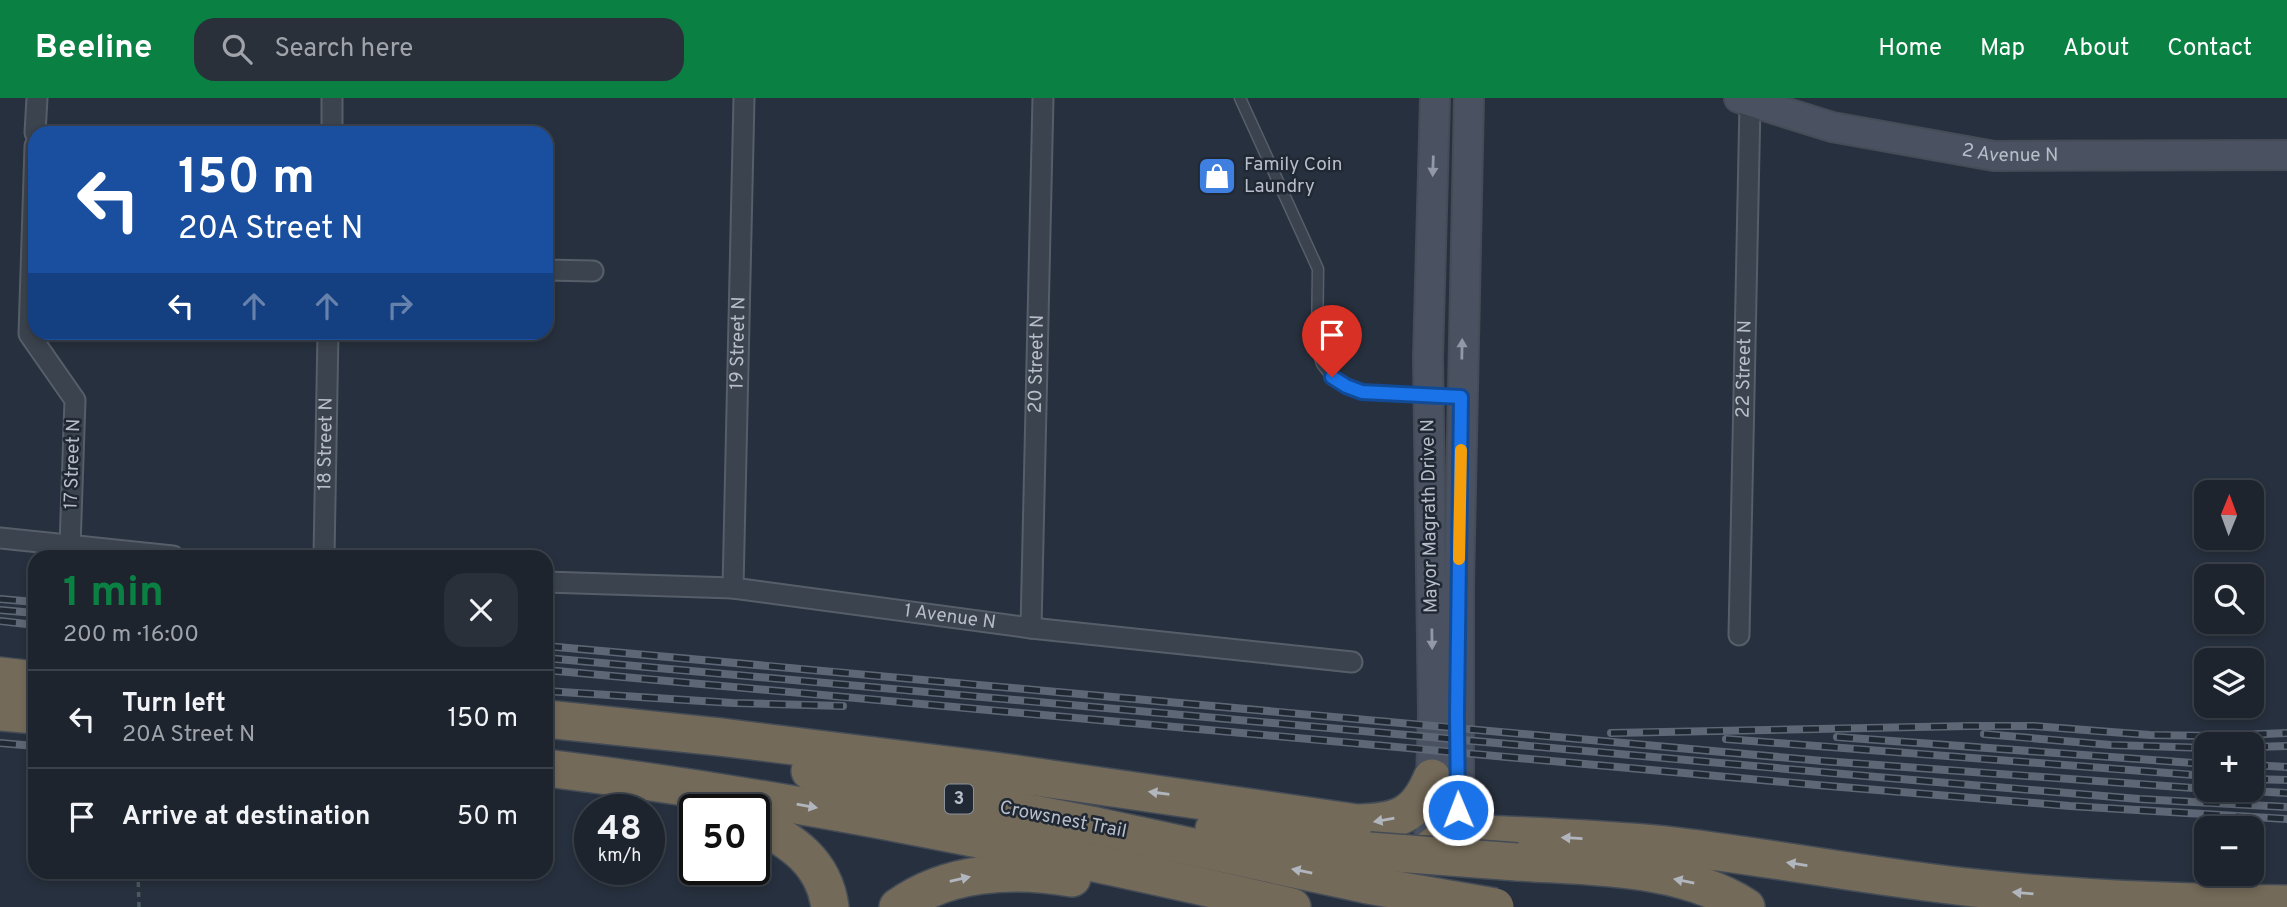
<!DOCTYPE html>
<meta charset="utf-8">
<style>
body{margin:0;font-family:Overpass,sans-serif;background:#2a303a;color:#f1f3f6;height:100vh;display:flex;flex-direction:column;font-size:26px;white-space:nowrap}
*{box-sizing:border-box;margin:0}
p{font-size:23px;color:#a0a4aa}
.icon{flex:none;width:38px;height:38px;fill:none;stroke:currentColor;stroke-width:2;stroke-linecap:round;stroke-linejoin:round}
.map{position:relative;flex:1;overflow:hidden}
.drawer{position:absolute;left:28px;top:452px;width:525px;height:329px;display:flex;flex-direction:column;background:#1d242e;border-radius:21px;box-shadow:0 4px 10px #0003,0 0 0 2px #3b414a}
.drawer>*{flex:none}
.guide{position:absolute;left:28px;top:28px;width:525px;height:214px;border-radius:21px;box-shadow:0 4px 10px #0003,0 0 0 2px #3b414a;background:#1a4fa0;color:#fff;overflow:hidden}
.needle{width:46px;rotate:1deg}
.tools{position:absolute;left:2194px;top:382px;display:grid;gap:14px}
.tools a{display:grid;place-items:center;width:70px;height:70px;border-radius:14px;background:#1d242e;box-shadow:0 4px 10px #0003,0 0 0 2px #3b414a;font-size:35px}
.speed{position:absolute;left:574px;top:696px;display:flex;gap:14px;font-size:35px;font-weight:700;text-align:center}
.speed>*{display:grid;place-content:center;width:91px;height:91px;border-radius:50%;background:#1d242e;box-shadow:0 4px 10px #0003,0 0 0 2px #3b414a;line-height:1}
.speed small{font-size:18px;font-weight:400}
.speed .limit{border:4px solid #111;border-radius:10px;background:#fff;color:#111}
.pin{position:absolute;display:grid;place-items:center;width:60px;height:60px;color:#fff;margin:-72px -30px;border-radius:50% 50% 50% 0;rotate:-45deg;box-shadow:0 0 7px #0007}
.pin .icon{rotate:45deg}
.me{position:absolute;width:77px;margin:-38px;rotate:359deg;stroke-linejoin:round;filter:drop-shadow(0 0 5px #0008)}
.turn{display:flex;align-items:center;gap:24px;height:147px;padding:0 35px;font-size:32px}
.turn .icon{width:91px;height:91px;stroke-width:2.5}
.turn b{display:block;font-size:49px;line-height:60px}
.lanes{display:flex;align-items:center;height:66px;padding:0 35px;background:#0003;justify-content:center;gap:35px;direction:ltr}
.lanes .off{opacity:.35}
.round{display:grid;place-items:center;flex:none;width:74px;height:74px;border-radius:21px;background:#2a303a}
.head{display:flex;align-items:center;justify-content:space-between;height:119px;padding:0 35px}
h1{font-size:42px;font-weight:700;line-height:52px;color:#0b8043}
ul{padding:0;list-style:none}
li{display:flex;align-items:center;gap:21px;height:98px;padding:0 35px;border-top:2px solid #3b414a}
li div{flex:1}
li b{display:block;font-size:26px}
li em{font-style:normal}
header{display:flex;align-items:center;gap:42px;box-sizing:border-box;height:98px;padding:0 35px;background:#0b8043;color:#fff}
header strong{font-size:33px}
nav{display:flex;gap:38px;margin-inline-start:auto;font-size:24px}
.search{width:490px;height:63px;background:#2a303a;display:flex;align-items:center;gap:18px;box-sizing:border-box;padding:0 24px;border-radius:21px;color:#a0a4aa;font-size:26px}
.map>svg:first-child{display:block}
</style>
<header>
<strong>Beeline</strong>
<div class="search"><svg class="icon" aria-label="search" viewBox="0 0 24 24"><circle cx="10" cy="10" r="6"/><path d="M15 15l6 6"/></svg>Search here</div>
<nav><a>Home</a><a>Map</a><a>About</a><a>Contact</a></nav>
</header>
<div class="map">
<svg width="2287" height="809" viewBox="0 0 2287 809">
<rect width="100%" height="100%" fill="#27303e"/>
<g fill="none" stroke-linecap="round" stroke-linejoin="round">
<g stroke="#565e69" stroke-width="13">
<polyline id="lane" points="1240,0 1318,171 1317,249 1322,266 1332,279 1346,288 1362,294 1461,299"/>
</g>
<g stroke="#565e69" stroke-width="23">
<g id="street">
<polyline points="35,35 37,0"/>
<polyline points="332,35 332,0"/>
<polyline points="35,48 29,236 75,302 70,448"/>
<polyline points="546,172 593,173"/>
<polyline points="0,440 173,458"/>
<path id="s1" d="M324 458 328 234"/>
<path id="s2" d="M546 484 733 490 1031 530 1352 564"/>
<path id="s3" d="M733 490 744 0"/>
<path id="s4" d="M1031 530 1043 0"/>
<path id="s5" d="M1739 537 1750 5"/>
</g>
</g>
<g stroke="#454c57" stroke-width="32">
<g id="secondary">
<path id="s6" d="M1739 0 1832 29 1994 58 2287 57"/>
<polyline points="1459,735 1459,486 1469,0"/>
<polyline points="1429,752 1433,616 1428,260 1435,0"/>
</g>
</g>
<g stroke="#434b56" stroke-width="40">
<g id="highway">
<polyline points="0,578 35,582"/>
<polyline points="0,614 35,617"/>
<path d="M546 621 720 639 988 672 1357 725C1396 724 1416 719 1432 680"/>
<path d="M546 670C798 701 1045 752 1292 809"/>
<polyline points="810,673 1096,728 1368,787"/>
<path d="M754 724C792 743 824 764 830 809"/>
<polyline points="1214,731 1369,753"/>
<path d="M1429 752 1442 741 1459 735C1528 738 1597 740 1665 747 1769 759 1871 779 1975 790 2078 801 2183 805 2287 806"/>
<path d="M1517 764C1592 769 1680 767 1746 809"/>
<path d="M898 809C948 773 1013 770 1072 780"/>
</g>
</g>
<polyline stroke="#495b5e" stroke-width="3.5" stroke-dasharray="5 5" stroke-linecap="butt" points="138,774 139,809"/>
<use href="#lane" stroke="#3b434e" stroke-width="10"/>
<use href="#street" stroke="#3b434e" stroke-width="19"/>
<use href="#secondary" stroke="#4a5261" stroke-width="28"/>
<use href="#highway" stroke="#746a59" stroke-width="37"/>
<g stroke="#5e6775" stroke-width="8">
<g id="rail">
<polyline points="0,501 35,504"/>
<polyline points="0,512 35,515"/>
<polyline points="0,523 35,527"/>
<polyline points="546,548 1823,663 2207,691"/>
<polyline points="546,560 1877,679 2139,701 2287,709"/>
<polyline points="546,572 1817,687 2070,708 2287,721"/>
<polyline points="546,593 733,605 843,608"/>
<polyline points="1611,635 1969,628 2034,628 2150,637 2215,638 2287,635"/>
<polyline points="1984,636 2111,647 2207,650"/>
<polyline points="1837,639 2207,666"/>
<polyline points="1726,641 2207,678"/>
<polyline points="0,645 35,648"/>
<polyline points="2252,649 2287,648"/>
<polyline points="2252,667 2287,669"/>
<polyline points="2252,681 2287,682"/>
<polyline points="2216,691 2287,695"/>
</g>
</g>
<use href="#rail" stroke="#202833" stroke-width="5" stroke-dasharray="16" stroke-linecap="butt"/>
<g stroke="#434b56" stroke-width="40" stroke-linecap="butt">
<g id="highway-bridge">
<polyline points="1369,753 1517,764"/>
<polyline points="1368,787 1495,809"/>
</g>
</g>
<use href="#highway-bridge" stroke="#746a59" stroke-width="37"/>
</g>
<defs><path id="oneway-solid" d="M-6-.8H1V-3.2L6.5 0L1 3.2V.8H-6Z" transform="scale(1.75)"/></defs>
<g fill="#9298a5">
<use href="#oneway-solid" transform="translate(1433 68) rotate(92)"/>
<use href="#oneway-solid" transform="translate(1462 251) rotate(-89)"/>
<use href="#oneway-solid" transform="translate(1432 541) rotate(89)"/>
</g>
<g fill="#b1b6be">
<use href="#oneway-solid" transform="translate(1159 695) rotate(-172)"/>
<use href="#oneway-solid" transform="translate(807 708) rotate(10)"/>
<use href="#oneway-solid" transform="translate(1384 722) rotate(170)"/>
<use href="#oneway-solid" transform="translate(1572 740) rotate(-177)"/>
<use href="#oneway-solid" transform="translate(1797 766) rotate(-171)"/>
<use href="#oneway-solid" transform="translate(1302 773) rotate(-168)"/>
<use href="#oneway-solid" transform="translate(960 781) rotate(-13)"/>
<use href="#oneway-solid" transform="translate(1684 783) rotate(-168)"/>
<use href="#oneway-solid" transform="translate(2023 795) rotate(-175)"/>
</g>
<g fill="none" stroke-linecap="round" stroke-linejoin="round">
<g stroke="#114b97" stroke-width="18">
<polyline id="route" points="1332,279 1346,288 1362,294 1461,299 1457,617 1458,712"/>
</g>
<use href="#route" stroke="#1a73e8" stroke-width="12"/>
<polyline stroke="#f59e0b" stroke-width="12" points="1459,461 1461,352"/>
</g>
<defs>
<g id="shop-square" transform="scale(2.0125)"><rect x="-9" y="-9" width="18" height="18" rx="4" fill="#3f7fe0" stroke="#202833"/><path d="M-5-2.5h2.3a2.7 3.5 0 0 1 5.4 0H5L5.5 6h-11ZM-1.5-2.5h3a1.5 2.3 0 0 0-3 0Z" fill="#fff"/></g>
</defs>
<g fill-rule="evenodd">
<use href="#shop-square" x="1217" y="78"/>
</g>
<g text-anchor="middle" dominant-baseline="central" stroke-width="5" stroke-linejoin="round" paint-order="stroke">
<rect fill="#202833" stroke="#8a919c" stroke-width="2" x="945" y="686.5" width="28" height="29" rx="5"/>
<g font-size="18" font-weight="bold" fill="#b8bec9">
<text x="959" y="701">3</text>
</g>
<g font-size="19" fill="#b8bec9" stroke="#202833">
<text stroke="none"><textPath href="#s6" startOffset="278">2 Avenue N</textPath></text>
<text stroke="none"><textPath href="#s3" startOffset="245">19 Street N</textPath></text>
<text stroke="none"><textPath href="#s4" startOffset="264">20 Street N</textPath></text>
<text stroke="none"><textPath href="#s5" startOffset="266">22 Street N</textPath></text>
<text stroke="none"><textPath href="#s1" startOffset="112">18 Street N</textPath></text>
<text transform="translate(73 366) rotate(-88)">17 Street N</text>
<text transform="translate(1430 418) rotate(-91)">Mayor Magrath Drive N</text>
<text stroke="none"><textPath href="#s2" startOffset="406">1 Avenue N</textPath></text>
<text transform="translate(1063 722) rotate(11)">Crowsnest Trail</text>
</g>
<g font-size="19" fill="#b8bec9" stroke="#202833" text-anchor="start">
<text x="1244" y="67">Family Coin<tspan x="1244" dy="22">Laundry</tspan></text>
</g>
</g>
</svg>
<div class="tools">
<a><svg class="needle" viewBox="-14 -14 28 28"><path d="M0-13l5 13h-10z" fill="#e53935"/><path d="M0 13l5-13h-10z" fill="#a0a4aa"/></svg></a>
<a><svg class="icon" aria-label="search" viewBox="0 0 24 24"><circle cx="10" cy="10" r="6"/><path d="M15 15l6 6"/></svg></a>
<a><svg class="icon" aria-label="layers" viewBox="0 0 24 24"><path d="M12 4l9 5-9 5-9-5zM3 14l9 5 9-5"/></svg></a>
<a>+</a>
<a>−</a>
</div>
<div class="speed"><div>48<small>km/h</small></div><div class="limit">50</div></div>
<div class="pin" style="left:1332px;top:279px;background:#d93025"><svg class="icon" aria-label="arrive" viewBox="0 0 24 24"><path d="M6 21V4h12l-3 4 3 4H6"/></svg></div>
<svg class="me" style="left:1458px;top:712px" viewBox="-20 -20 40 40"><circle r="17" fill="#1a73e8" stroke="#fff" stroke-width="3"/><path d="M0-11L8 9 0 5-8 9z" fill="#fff"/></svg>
<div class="guide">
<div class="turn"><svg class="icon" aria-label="left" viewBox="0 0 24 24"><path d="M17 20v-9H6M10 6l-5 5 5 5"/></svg><div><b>150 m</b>20A Street N</div></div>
<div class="lanes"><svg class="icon" aria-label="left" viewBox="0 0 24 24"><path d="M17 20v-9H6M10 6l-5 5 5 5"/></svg><svg class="icon off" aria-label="ahead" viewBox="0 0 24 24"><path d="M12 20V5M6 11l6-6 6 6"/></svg><svg class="icon off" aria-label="ahead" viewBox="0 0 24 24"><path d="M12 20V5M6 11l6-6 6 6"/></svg><svg class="icon off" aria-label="right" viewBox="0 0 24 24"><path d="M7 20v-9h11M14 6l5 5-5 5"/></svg></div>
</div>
<section class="drawer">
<div class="head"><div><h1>1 min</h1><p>200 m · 16:00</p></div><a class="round"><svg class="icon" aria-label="close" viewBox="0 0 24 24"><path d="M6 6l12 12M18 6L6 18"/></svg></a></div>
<ul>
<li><svg class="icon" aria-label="left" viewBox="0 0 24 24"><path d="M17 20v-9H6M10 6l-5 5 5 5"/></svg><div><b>Turn left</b><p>20A Street N</p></div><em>150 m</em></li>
<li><svg class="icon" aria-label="arrive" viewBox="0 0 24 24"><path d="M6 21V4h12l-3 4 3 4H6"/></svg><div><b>Arrive at destination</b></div><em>50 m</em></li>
</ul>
</section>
</div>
